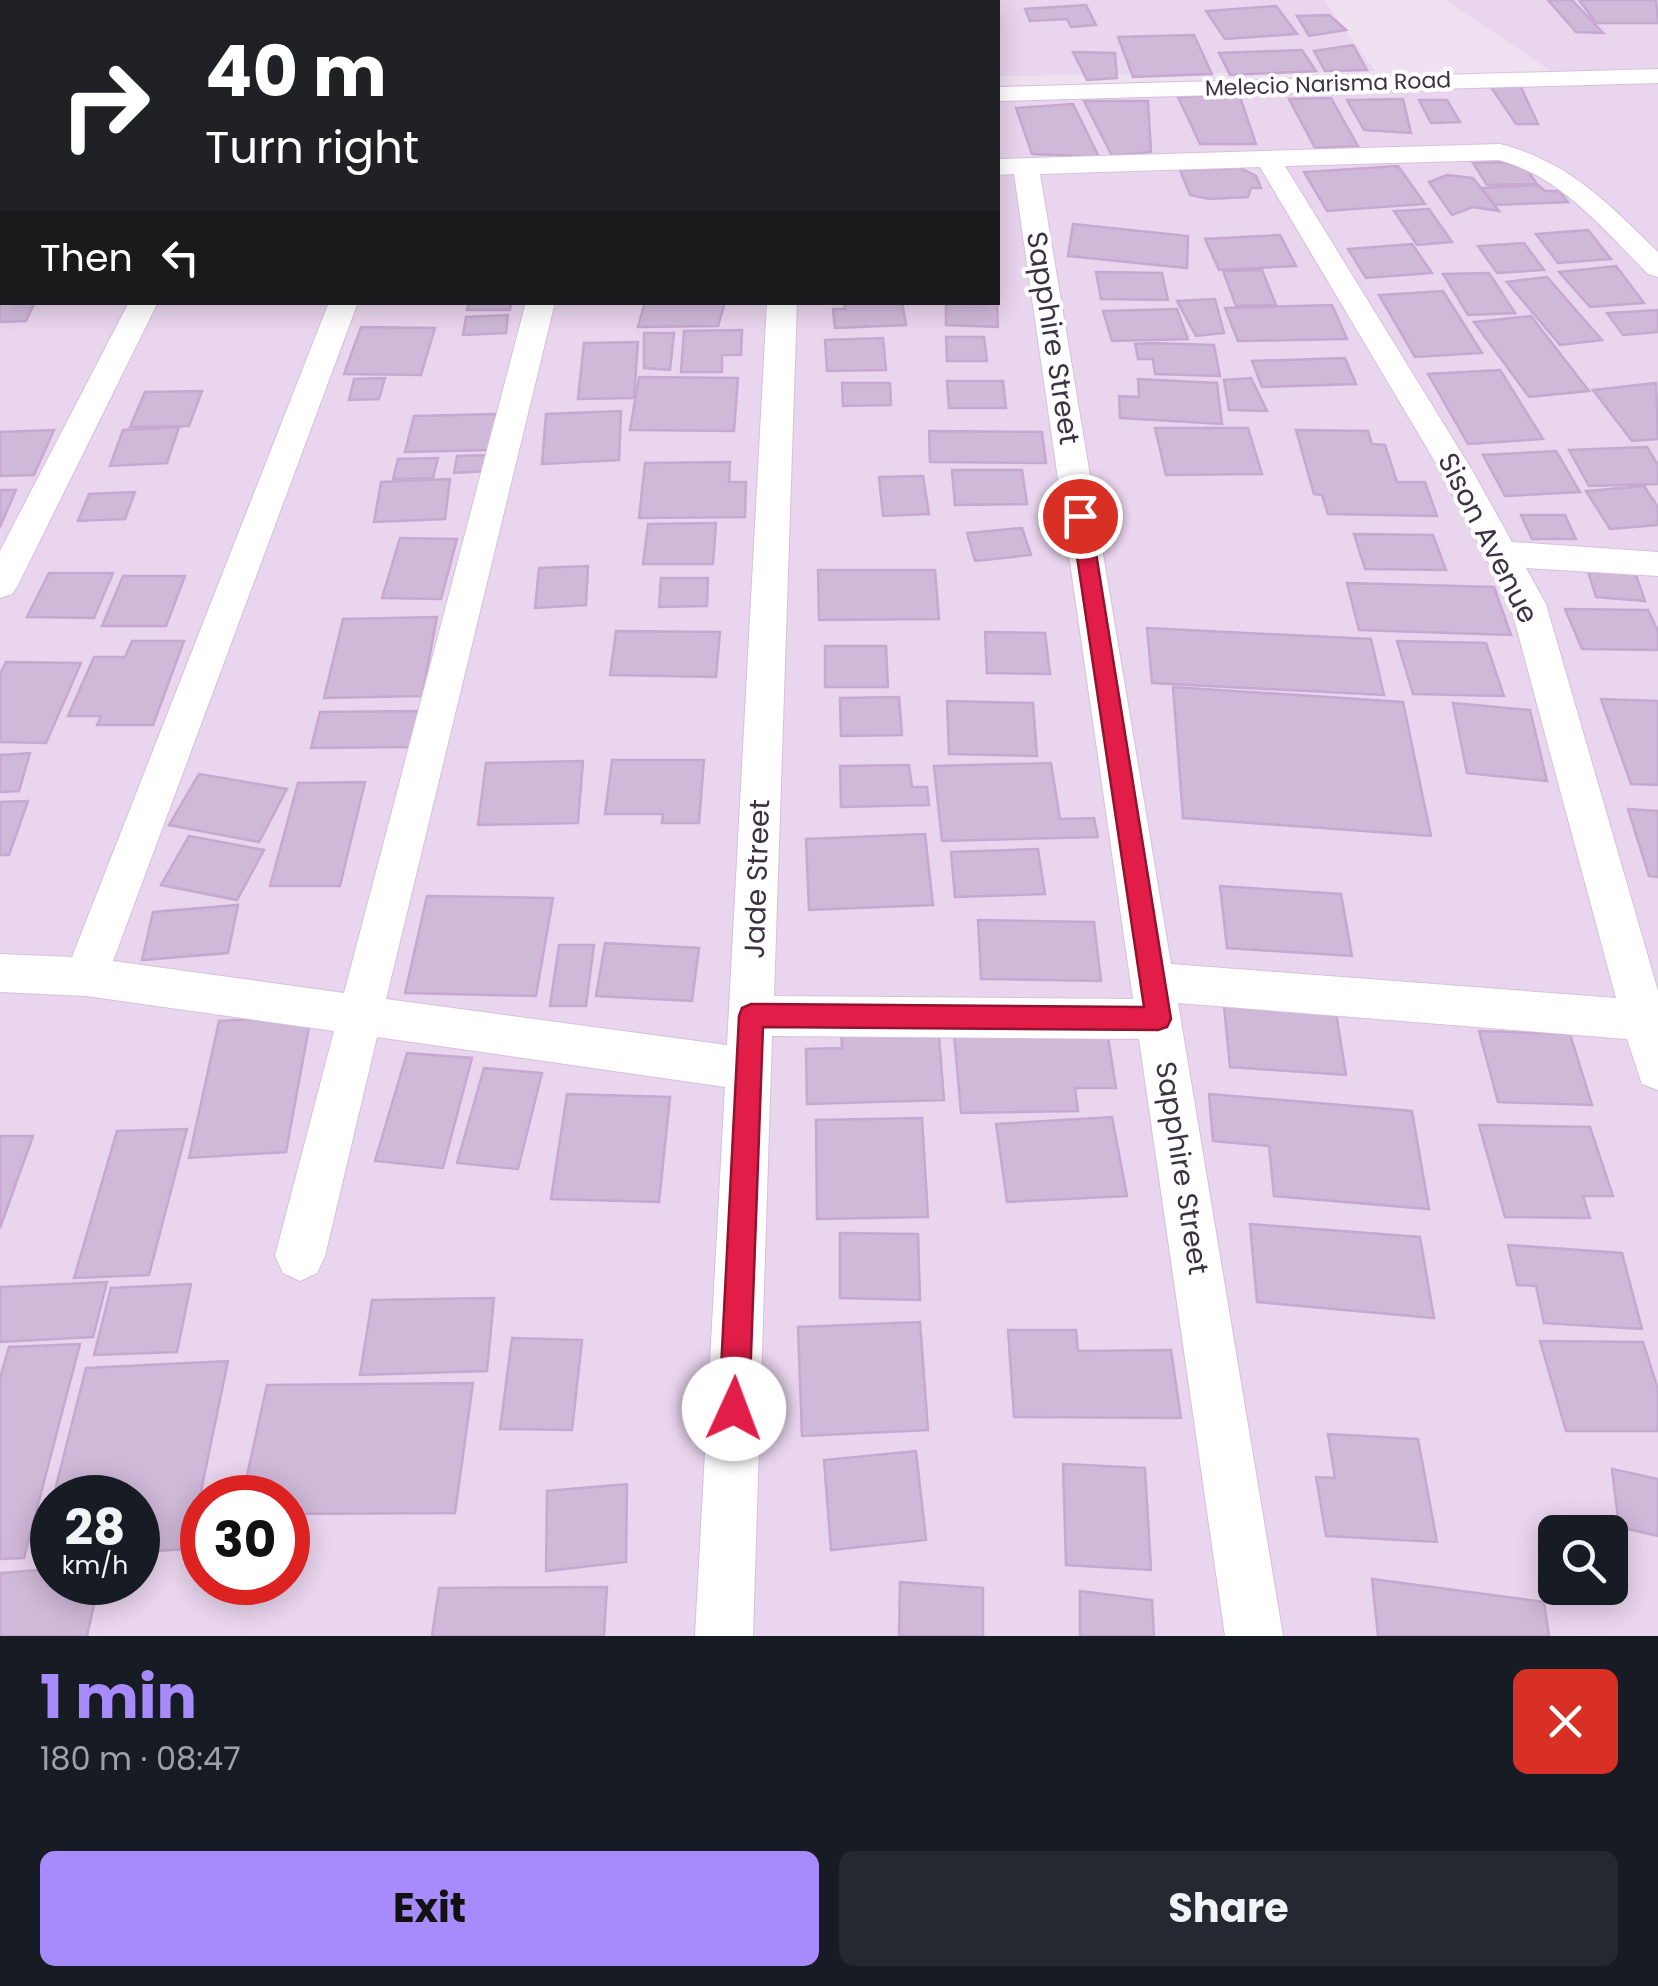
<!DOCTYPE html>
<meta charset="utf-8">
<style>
body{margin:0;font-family:Poppins,sans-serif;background:#242831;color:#f1f3f6;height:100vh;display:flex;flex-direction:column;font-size:38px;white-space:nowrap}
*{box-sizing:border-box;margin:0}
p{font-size:32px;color:#9ea1a6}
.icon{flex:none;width:55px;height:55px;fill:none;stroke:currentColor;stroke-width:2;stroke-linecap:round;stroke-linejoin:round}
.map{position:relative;height:1636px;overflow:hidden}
.drawer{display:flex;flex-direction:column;background:#171b24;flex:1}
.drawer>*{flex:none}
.banner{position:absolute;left:0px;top:0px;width:1000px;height:305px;box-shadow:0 5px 25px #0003;background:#202124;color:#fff;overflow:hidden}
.fabs{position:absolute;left:1538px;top:1515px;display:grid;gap:20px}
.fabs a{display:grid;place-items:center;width:90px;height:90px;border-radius:15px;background:#171b24;box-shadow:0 5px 25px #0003;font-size:50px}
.speed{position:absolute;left:30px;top:1475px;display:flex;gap:20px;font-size:50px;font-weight:700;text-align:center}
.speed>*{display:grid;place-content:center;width:130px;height:130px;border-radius:50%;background:#171b24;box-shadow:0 5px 25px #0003;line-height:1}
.speed small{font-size:25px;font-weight:400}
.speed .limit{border:15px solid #d22;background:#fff;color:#111}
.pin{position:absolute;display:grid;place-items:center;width:85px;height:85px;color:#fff;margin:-42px;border:5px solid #fff;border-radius:50%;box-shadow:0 2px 10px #0007}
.me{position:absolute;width:110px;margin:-55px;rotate:2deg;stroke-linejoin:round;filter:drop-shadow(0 0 8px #0008)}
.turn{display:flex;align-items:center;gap:35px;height:210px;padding:0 40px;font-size:45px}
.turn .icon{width:130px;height:130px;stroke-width:2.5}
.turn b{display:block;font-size:70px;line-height:85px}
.then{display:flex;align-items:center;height:95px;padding:0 40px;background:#0003;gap:20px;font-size:38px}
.round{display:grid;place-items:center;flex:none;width:105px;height:105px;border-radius:15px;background:#242831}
.summary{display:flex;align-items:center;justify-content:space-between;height:170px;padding:0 40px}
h1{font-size:60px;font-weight:700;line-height:75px;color:#a88bfa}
.cta{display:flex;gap:20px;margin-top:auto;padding:20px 40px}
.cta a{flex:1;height:115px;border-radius:15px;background:#a88bfa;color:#111;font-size:40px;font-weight:700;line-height:115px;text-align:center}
.cta a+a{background:#242831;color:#f1f3f6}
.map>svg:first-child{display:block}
</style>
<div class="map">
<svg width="1658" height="1636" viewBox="0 0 1658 1636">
<rect width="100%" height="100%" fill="#efe1f2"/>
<g fill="#e9d5ee" fill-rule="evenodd">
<polygon points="888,0 1324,0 1375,71 998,76 998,2"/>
<path d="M1445 0H1658V1636H0V123L2 302H998V86L1553 72ZM52 1498H138V1582H52ZM202 1498H288V1582H202ZM1555 1532H1610V1588H1555Z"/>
</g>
<g fill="#cfb8d8" stroke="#c6a8d0" stroke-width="2.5">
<polygon points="1548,0 1572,0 1603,33 1576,32"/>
<polygon points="1579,0 1656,0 1658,23 1596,23"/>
<polygon points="1086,5 1096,25 1071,27 1067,19 1030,21 1025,9"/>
<polygon points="1276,6 1297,34 1225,39 1206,11"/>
<polygon points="1329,15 1346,30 1309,36 1297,16"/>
<polygon points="1194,35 1212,74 1133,77 1118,37"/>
<polygon points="1353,45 1367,70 1325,71 1314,51"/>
<polygon points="1302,50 1316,71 1230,75 1219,53"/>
<polygon points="1073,52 1115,53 1117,78 1087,80"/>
<polygon points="1520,85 1538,124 1516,124 1491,87"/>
<polygon points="1239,94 1256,144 1200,144 1178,97"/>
<polygon points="1331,98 1358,146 1315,148 1289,99"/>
<polygon points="1403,99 1411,133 1364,130 1347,100"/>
<polygon points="1419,100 1447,100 1460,122 1431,123"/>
<polygon points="1084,101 1148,101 1151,152 1112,156"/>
<polygon points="1073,104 1099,157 1032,154 1016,108"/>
<polygon points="1504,162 1527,170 1537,184 1487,185 1473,163"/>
<polygon points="1398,166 1425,204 1327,211 1304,172"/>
<polygon points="1240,168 1256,176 1261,188 1251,188 1248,197 1209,199 1190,195 1180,170"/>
<polygon points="1447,175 1473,178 1499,211 1473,207 1452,215 1429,182"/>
<polygon points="1538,185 1545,191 1559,191 1568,202 1495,205 1481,188"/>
<polygon points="1429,209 1452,242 1417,245 1394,211"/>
<polygon points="1073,224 1188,236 1187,268 1068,256"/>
<polygon points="1588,230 1611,259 1558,263 1536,234"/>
<polygon points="1280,235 1296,266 1219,270 1205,239"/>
<polygon points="1524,243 1544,270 1497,273 1478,246"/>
<polygon points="1412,244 1432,273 1366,278 1348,249"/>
<polygon points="1616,266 1644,303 1590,307 1559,272"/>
<polygon points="1262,270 1276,305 1236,306 1223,271"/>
<polygon points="1096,272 1162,273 1168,300 1101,299"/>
<polygon points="1489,273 1515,313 1468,315 1443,274"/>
<polygon points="0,276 2,302 35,302 26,321 0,322"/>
<polygon points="1547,277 1602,340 1560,345 1507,282"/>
<polygon points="1443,291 1482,353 1415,357 1379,295"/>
<polygon points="1215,299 1224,333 1196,336 1177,301"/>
<polygon points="469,302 511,302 510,310 467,310"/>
<polygon points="645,302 725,302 718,326 638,327"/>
<polygon points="844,302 902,302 906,325 835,328 833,309 845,309"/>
<polygon points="946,302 997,302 998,327 946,325"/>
<polygon points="1332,305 1347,339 1238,341 1225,308"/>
<polygon points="1177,309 1188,339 1112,341 1103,311"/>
<polygon points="1658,310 1658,332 1623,335 1607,313"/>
<polygon points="508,315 506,333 463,335 466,317"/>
<polygon points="1531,316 1589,391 1529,397 1474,322"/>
<polygon points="361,327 435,328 421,375 344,374"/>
<polygon points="742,330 741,355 722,355 722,372 681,372 684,331"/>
<polygon points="644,333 674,333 670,370 644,368"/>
<polygon points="946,337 984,337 987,361 947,361"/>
<polygon points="883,338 886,370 827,371 825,340"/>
<polygon points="638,342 634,398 578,399 584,343"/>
<polygon points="1150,343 1214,345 1220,376 1155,374 1153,359 1138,359 1135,344"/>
<polygon points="1345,358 1356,384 1262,387 1252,361"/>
<polygon points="1500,370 1543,439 1468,444 1428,374"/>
<polygon points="639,377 738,378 734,431 630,430"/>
<polygon points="385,378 379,399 349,400 354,379"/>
<polygon points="1251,378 1267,411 1229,410 1224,380"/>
<polygon points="1138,379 1217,383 1222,424 1120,418 1119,396 1139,397"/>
<polygon points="947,381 1003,381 1006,408 949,408"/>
<polygon points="842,383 890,383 891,405 843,406"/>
<polygon points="1656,383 1658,439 1632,441 1593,390"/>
<polygon points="202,391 189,426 130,427 145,392"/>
<polygon points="621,411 619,460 542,464 546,414"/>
<polygon points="496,414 489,450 405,452 414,416"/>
<polygon points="179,427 167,463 110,466 123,430"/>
<polygon points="1155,428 1248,428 1262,474 1166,475"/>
<polygon points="54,430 34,475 0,476 0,432"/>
<polygon points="1296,430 1368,431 1372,444 1385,445 1397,482 1425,482 1437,516 1328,514 1322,495 1314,494"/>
<polygon points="929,431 1042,432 1046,463 930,462"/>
<polygon points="1647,447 1658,465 1658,484 1589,486 1569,450"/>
<polygon points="1556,451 1580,492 1505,496 1483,455"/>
<polygon points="488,455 486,471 454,473 457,456"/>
<polygon points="438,458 433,478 393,479 398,459"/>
<polygon points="730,462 729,482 746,482 745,517 639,518 645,463"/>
<polygon points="952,470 1022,470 1027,504 955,505"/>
<polygon points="923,476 929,514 883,516 879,477"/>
<polygon points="450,479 445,519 374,522 381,482"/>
<polygon points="1644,486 1658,507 1658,525 1610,529 1586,491"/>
<polygon points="0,490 16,490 0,527"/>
<polygon points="135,492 125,519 78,521 89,494"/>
<polygon points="1521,515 1565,515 1576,539 1532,539"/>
<polygon points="716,523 713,564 643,564 648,524"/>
<polygon points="1022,528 1031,555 975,561 967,533"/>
<polygon points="1354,534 1433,535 1446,570 1365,569"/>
<polygon points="400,538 457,539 441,599 382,598"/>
<polygon points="1586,565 1633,567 1645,601 1596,597"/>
<polygon points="588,566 586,605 535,608 539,568"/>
<polygon points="818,570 935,570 939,619 819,620"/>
<polygon points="49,573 113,573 94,618 27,617"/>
<polygon points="123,576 185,576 166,626 102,626"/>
<polygon points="661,578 708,578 707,606 659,607"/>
<polygon points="1347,583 1494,587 1511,635 1359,630"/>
<polygon points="1565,609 1648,610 1658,631 1658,650 1582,649"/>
<polygon points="437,617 422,696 324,698 343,619"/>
<polygon points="1147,628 1371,639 1384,695 1152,683"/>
<polygon points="616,631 720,632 716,677 610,675"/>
<polygon points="985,632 1045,633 1050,674 987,673"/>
<polygon points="132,641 184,641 153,725 97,725 101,716 68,716 94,657 125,657"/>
<polygon points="1397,641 1486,643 1504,696 1413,694"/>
<polygon points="825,646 886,646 888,687 825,687"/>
<polygon points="6,662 81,663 46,743 0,742 0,674"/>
<polygon points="1173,687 1403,702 1431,836 1183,818"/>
<polygon points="899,697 902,735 841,736 840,698"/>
<polygon points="1601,699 1658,701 1658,785 1631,784"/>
<polygon points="947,701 1033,703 1037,756 949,754"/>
<polygon points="1453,703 1530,710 1547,781 1467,773"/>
<polygon points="418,711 411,747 311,748 320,712"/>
<polygon points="30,753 19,791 0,792 0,755"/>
<polygon points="612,760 704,760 699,823 662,823 663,814 605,814"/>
<polygon points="583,761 578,823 478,825 486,763"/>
<polygon points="1051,763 1060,819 1094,818 1098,837 942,841 934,766"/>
<polygon points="909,765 912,787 927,787 929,805 841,807 840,766"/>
<polygon points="199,774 287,789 259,842 169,825"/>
<polygon points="365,782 340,886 270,886 298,783"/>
<polygon points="28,801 9,855 0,855 0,802"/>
<polygon points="1628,809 1658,811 1658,877 1649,876"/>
<polygon points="925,834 933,905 809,910 806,839"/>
<polygon points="189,836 264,850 237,900 161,885"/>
<polygon points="1038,849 1045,894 955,897 951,852"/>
<polygon points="1220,886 1341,894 1352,956 1227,948"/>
<polygon points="427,896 553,898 536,996 405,993"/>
<polygon points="238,905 228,953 142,960 153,912"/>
<polygon points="978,920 1094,922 1101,981 981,979"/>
<polygon points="605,943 699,948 692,1001 596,996"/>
<polygon points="559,945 594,945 586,1006 550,1006"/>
<polygon points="1224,1006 1336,1013 1346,1075 1230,1067"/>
<polygon points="311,1016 286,1152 189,1158 219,1021"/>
<polygon points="938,1024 944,1100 807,1104 806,1049 842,1048 841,1026"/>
<polygon points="1107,1031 1116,1088 1075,1088 1078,1111 961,1113 954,1034"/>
<polygon points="1479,1031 1570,1034 1592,1105 1498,1102"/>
<polygon points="407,1053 472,1058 443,1168 375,1161"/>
<polygon points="484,1068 542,1073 518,1169 457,1163"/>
<polygon points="567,1094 670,1097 659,1202 551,1199"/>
<polygon points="1209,1094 1412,1111 1429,1209 1274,1196 1269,1146 1213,1141"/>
<polygon points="1112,1117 1127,1196 1007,1202 996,1124"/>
<polygon points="922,1118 928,1217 817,1219 816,1120"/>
<polygon points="1479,1125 1590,1127 1613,1196 1583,1196 1590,1218 1505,1217"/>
<polygon points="187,1129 149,1275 74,1278 117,1131"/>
<polygon points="0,1136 33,1136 0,1228"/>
<polygon points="1250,1224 1420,1237 1434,1318 1257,1302"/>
<polygon points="840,1233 918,1234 920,1300 840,1298"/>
<polygon points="1508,1245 1622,1253 1642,1329 1544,1323 1536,1286 1517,1285"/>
<polygon points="107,1282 93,1337 0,1342 0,1287"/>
<polygon points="191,1284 177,1352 94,1355 111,1288"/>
<polygon points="494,1298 487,1371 360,1375 372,1300"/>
<polygon points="920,1322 928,1430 802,1436 798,1327"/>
<polygon points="1008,1330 1076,1330 1078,1351 1171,1350 1181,1418 1014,1417"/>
<polygon points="512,1338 582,1340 572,1430 500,1429"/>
<polygon points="1540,1341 1643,1342 1658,1389 1658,1431 1566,1431"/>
<polygon points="80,1344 24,1558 0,1559 0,1378 9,1347"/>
<polygon points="228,1361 189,1549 138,1552 138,1498 53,1498 86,1368"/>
<polygon points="473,1383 455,1513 288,1514 288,1498 242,1498 267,1385"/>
<polygon points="1328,1434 1418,1439 1437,1542 1326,1536 1316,1477 1335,1478"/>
<polygon points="916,1451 926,1540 831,1550 824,1460"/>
<polygon points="1063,1464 1145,1468 1151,1570 1066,1565"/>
<polygon points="1612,1469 1658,1479 1658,1536 1619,1527"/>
<polygon points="627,1484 626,1562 546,1571 547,1491"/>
<polygon points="52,1500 52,1556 38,1557"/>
<polygon points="52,1569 52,1582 99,1582 87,1636 0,1636 0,1573"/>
<polygon points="1372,1579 1544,1602 1549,1636 1378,1636"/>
<polygon points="900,1582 983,1588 983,1636 899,1636"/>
<polygon points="607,1587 604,1636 432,1636 439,1588"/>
<polygon points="1080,1591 1152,1600 1154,1636 1080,1636"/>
</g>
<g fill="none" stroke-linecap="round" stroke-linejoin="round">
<g stroke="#d6c0dc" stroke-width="2">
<g id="minor">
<polygon points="1658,69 1658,83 998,101 998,87"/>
<polygon points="0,114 2,115 2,130 0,130"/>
<path d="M1500 144C1568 161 1609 204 1658 252V277L1648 274C1604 230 1562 177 1499 160L1285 166 1472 470 1512 542 1658 552V576L1526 568 1546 604 1658 991V1090L1642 1084 1627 1039 1178 1003 1283 1636H1225L1139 1039 772 1036 753 1636H695L725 1087 377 1037 325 1256 317 1273 300 1281 283 1273 275 1256 334 1031 86 996 0 992V954L72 957 329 302H358L113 961 344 993 526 302H555L386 999 727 1045 767 302H797L774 996 1133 999 1014 174 998 175V159ZM1260 167 1440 470 1510 604 1616 998 1171 964 1040 174Z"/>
<polygon points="129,302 158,302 18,585 12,594 0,598 0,551"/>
</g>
</g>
<use href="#minor" fill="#fff" fill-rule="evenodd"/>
</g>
<polygon fill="#e11d48" stroke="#92132f" stroke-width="2.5" points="1080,509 1090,516 1171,1019 1167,1027 1158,1030 763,1027 749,1409 745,1420 734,1424 724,1420 719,1409 739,1016 742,1008 751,1004 1144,1007 1071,516"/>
<g text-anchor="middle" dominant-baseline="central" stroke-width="8" stroke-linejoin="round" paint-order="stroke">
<g font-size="22" fill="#3f3144" stroke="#fff">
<text transform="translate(1328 84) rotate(-2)">Melecio Narisma Road</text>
</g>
<g font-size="28" fill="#3f3144" stroke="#fff">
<text transform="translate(1053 338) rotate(81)">Sapphire Street</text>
<text transform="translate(1488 538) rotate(63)">Sison Avenue</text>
<text transform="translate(757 879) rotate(-88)">Jade Street</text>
<text transform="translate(1182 1168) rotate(81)">Sapphire Street</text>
</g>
</g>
</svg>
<div class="fabs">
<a><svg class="icon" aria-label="search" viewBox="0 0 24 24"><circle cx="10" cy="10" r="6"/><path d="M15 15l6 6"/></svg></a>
</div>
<div class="speed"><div>28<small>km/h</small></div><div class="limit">30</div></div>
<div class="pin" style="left:1080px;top:516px;background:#d93025"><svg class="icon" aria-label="arrive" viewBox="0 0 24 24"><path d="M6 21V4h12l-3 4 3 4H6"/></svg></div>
<svg class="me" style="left:734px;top:1409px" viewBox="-20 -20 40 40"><circle r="19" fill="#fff"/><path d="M0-13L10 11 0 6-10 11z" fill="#e11d48"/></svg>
<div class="banner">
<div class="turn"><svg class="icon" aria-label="right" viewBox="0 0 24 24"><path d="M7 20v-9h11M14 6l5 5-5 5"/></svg><div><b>40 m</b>Turn right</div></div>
<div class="then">Then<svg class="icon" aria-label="left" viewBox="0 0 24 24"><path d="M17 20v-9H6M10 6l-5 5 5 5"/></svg></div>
</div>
</div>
<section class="drawer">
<div class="summary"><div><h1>1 min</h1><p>180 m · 08:47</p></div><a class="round" style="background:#d93025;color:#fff"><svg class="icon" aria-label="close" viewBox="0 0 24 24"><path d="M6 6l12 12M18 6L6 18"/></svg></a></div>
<div class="cta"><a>Exit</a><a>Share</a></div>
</section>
